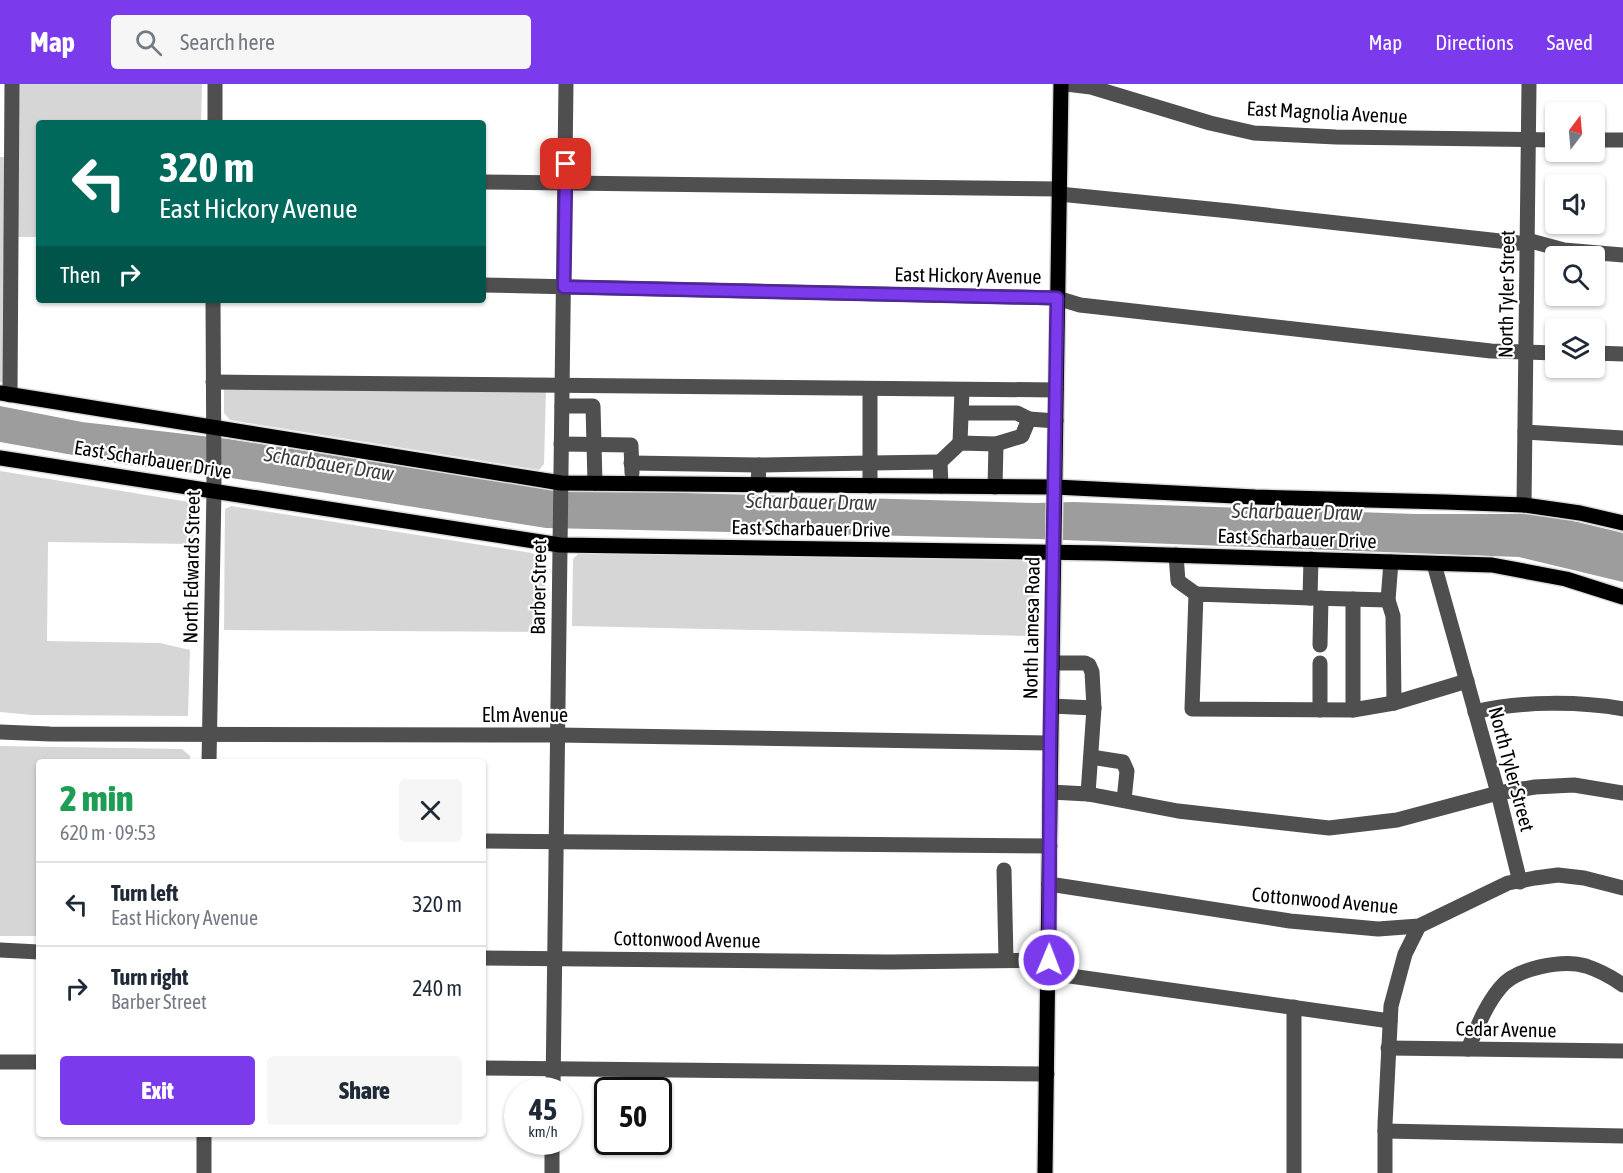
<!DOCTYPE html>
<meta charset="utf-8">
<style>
body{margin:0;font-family:"Asap Condensed",sans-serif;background:#f6f6f7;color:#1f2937;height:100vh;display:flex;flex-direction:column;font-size:22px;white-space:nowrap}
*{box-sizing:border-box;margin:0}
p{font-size:20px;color:#747a83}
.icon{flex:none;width:33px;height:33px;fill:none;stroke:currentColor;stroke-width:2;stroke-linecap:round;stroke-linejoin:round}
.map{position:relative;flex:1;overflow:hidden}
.drawer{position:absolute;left:36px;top:675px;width:450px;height:378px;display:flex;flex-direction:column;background:#fff;border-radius:6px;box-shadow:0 2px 4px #0004}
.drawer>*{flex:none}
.guide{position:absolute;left:36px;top:36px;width:450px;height:183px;border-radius:6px;box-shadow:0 2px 4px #0004;background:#00695c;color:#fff;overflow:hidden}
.needle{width:39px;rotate:16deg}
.tools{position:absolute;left:1545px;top:18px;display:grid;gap:12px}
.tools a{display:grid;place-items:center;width:60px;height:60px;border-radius:6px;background:#fff;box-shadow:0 2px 4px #0004;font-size:30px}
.speed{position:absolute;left:504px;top:993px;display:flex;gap:12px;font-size:30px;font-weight:700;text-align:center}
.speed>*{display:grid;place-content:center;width:78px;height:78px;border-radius:50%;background:#fff;box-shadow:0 2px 4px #0004;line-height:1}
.speed small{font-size:15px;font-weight:400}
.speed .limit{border:3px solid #111;border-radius:9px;background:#fff;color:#111}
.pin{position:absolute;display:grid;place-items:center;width:51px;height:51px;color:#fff;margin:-26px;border-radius:12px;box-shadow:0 3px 9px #0006}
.me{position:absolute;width:66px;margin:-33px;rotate:1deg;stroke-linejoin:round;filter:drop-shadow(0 0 4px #0008)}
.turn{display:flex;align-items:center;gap:21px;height:126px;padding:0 24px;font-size:27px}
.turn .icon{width:78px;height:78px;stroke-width:2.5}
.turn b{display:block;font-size:42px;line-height:51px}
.then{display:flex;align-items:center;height:57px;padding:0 24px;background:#0003;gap:12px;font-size:22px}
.round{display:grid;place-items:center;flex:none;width:63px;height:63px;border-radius:6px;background:#f6f6f7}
.headline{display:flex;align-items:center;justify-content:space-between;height:102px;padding:0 24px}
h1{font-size:36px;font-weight:800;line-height:45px;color:#1e9e55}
.button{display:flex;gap:12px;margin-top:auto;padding:12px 24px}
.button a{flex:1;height:69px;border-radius:6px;background:#7c3aed;color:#fff;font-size:24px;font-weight:800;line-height:69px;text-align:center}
.button a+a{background:#f6f6f7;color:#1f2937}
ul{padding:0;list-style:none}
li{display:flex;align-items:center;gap:18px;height:84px;padding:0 24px;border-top:2px solid #e0e1e3}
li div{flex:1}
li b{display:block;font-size:22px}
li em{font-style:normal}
header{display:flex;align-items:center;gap:36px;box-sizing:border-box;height:84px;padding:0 30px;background:#7c3aed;color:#fff}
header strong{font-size:28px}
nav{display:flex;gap:33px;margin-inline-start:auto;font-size:21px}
.search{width:420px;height:54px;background:#f6f6f7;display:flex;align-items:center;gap:15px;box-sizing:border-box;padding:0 21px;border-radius:6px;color:#747a83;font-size:22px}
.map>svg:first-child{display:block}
</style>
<header>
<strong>Map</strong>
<div class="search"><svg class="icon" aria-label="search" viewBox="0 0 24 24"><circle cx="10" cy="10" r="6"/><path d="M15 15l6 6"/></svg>Search here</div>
<nav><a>Map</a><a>Directions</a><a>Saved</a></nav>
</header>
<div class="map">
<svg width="1623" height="1089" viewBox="0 0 1623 1089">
<rect width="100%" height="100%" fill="#fff"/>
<g fill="#d6d6d6">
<polygon points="18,0 202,0 201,39 39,39 39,153 17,153"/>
<polygon points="0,73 6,73 3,299 0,298"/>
<polygon points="224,301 546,305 544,380 539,386 230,336 224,329"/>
<polygon points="0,387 195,419 193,460 48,458 47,557 160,559 190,566 188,632 32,631 0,628"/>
<polygon points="231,422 532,469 540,473 545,478 544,548 224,546 225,425"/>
<polygon points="581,467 1031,475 1035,479 1033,552 572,542 573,475"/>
<polygon points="0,662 182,665 190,672 190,678 39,678 39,852 0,852"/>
</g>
<polygon fill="#9d9d9d" points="0,322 82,338 228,355 547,405 1035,419 1074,418 1415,430 1544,430 1623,449 1623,498 1519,473 1038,455 546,444 225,393 129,381 0,358"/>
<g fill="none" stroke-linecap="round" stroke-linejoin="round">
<g stroke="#dbdbdb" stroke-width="18">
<g id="major">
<polyline points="0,309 561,399 1055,403 1255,413 1445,418 1524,421 1580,429 1623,439"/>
<polyline points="0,374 560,461 1103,469 1492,481 1566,495 1623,513"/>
<path d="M1045 1089C1051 726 1053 363 1061 0"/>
</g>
</g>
<g stroke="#4f4f4f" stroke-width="15">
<polyline points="1066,0 1091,3 1210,39 1254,49 1336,53 1556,56"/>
<polyline points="215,39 215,0"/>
<polyline points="1594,56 1623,56"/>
<polyline points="483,98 1059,105"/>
<polyline points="1059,110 1230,127 1527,160"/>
<polyline points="1527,156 1564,166 1623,171"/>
<polyline points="483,201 1057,214 1080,221 1491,267 1556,269"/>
<polyline points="1594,269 1623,270"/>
<polyline points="213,298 1056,306"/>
<polyline points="870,305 870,379 940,378"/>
<polyline points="10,311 12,0"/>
<polyline points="562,322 593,322 595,399"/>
<polyline points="1029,335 1056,337"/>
<polyline points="1525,348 1623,354"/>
<polyline points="960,359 962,306"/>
<polyline points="561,360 631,361 632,389"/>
<polyline points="631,379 759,381"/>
<polyline points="758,401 759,381 870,379 870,402"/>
<polyline points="941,402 940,378 960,359 996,360 1022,352 1029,335 1017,329 962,329"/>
<polyline points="995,403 996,360"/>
<polyline points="1524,421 1529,0"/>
<polyline points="1176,471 1178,497 1196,510"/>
<polyline points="1311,475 1310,514 1388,516 1391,478"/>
<polyline points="1434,480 1498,709 1520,798"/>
<polyline points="1310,514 1196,510 1192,625 1353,626"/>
<polyline points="1353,515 1353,626 1394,619"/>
<polyline points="1388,516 1393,532 1394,619 1467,597"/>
<polyline points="1320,561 1321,514"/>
<polyline points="1051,622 1094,624 1092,588 1089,581 1085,579 1052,579"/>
<polyline points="1320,626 1320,579"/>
<path d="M1475 628C1517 617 1580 617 1623 625"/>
<polyline points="0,648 50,650 558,651 1050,659"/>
<polyline points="1091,673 1123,678 1127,687 1124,716"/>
<polyline points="209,678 214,406 213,216"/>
<polyline points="1050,708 1088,710 1178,727 1329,744 1397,736 1498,709 1535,703 1574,701 1623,709"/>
<polyline points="1088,710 1094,624"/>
<polyline points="483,757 1050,762"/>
<polyline points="1004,786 1006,876"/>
<polyline points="1049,800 1290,837 1378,845 1419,842 1508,799 1535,794 1558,791 1584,794 1623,804"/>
<polyline points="0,866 39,868"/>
<polyline points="483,874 890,878 1049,876"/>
<polyline points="1049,889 1390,937"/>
<polyline points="1294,923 1294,1089"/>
<polyline points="1388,964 1623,967"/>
<path d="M1468 965C1477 944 1485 922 1500 904 1515 884 1563 875 1586 882 1598 886 1613 894 1623 901"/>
<polyline points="0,978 39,978"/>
<polyline points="483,984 1047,990"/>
<polyline points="553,1006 566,0"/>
<polyline points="1385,1047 1623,1052"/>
<polyline points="204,1089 204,1050"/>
<polyline points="552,1089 552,1058"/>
<polyline points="1385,1089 1385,1040 1391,922 1405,870 1419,842"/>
</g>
<use href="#major" stroke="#000" stroke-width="15"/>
</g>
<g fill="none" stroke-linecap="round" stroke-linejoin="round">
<g stroke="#51269a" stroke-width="15">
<polyline id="route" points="566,80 564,203 1057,214 1050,659 1049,876"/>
</g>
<use href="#route" stroke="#7c3aed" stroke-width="10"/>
</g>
<g text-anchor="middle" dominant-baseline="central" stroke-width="4.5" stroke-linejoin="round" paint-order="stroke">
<g font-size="20" fill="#000" stroke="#fff">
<text transform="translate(1327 28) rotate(3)">East Magnolia Avenue</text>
<text transform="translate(968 191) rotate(1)">East Hickory Avenue</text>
<text transform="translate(1506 210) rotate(-89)">North Tyler Street</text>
<text transform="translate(153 375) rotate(9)">East Scharbauer Drive</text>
<text transform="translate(811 444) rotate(1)">East Scharbauer Drive</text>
<text transform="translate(1297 454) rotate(2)">East Scharbauer Drive</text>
<text transform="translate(191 483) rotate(-89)">North Edwards Street</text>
<text transform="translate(538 503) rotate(-89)">Barber Street</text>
<text transform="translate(1031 544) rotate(-89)">North Lamesa Road</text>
<text x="525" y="630">Elm Avenue</text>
<text transform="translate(1512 685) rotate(75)">North Tyler Street</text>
<text transform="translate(1325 816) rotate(5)">Cottonwood Avenue</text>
<text transform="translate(687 855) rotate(1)">Cottonwood Avenue</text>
<text transform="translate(1506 945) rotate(1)">Cedar Avenue</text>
</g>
<g font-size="21" font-style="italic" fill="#3e3e3e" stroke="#fff">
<text transform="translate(329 379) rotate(9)">Scharbauer Draw</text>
<text transform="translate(811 417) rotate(1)">Scharbauer Draw</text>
<text transform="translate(1297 427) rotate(1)">Scharbauer Draw</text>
</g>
</g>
</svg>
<div class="tools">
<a><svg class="needle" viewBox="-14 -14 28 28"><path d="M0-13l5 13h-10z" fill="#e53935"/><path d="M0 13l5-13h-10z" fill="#747a83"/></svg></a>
<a><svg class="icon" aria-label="sound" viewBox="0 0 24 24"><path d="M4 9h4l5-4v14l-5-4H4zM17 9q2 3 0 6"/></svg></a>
<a><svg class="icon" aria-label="search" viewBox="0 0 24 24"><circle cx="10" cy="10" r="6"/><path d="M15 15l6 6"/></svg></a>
<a><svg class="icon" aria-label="layers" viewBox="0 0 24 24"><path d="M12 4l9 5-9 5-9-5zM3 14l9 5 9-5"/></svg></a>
</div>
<div class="speed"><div>45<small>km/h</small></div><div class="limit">50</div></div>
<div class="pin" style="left:566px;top:80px;background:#d93025"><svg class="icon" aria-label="arrive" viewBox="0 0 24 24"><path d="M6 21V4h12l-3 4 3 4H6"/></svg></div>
<svg class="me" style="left:1049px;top:876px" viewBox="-20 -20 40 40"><circle r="17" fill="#7c3aed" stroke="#fff" stroke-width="3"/><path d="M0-11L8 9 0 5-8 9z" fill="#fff"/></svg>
<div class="guide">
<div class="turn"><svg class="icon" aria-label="left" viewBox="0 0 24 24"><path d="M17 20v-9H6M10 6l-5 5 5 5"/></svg><div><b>320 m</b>East Hickory Avenue</div></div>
<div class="then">Then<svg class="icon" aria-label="right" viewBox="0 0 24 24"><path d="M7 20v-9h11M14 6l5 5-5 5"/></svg></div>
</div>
<section class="drawer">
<div class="headline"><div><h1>2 min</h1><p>620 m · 09:53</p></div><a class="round"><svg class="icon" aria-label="close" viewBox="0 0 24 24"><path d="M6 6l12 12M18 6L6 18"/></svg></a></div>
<ul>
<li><svg class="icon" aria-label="left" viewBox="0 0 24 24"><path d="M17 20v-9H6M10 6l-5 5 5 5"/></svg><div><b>Turn left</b><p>East Hickory Avenue</p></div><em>320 m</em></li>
<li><svg class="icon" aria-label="right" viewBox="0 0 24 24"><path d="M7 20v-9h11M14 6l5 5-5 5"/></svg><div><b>Turn right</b><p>Barber Street</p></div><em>240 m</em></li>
</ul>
<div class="button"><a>Exit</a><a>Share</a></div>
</section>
</div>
